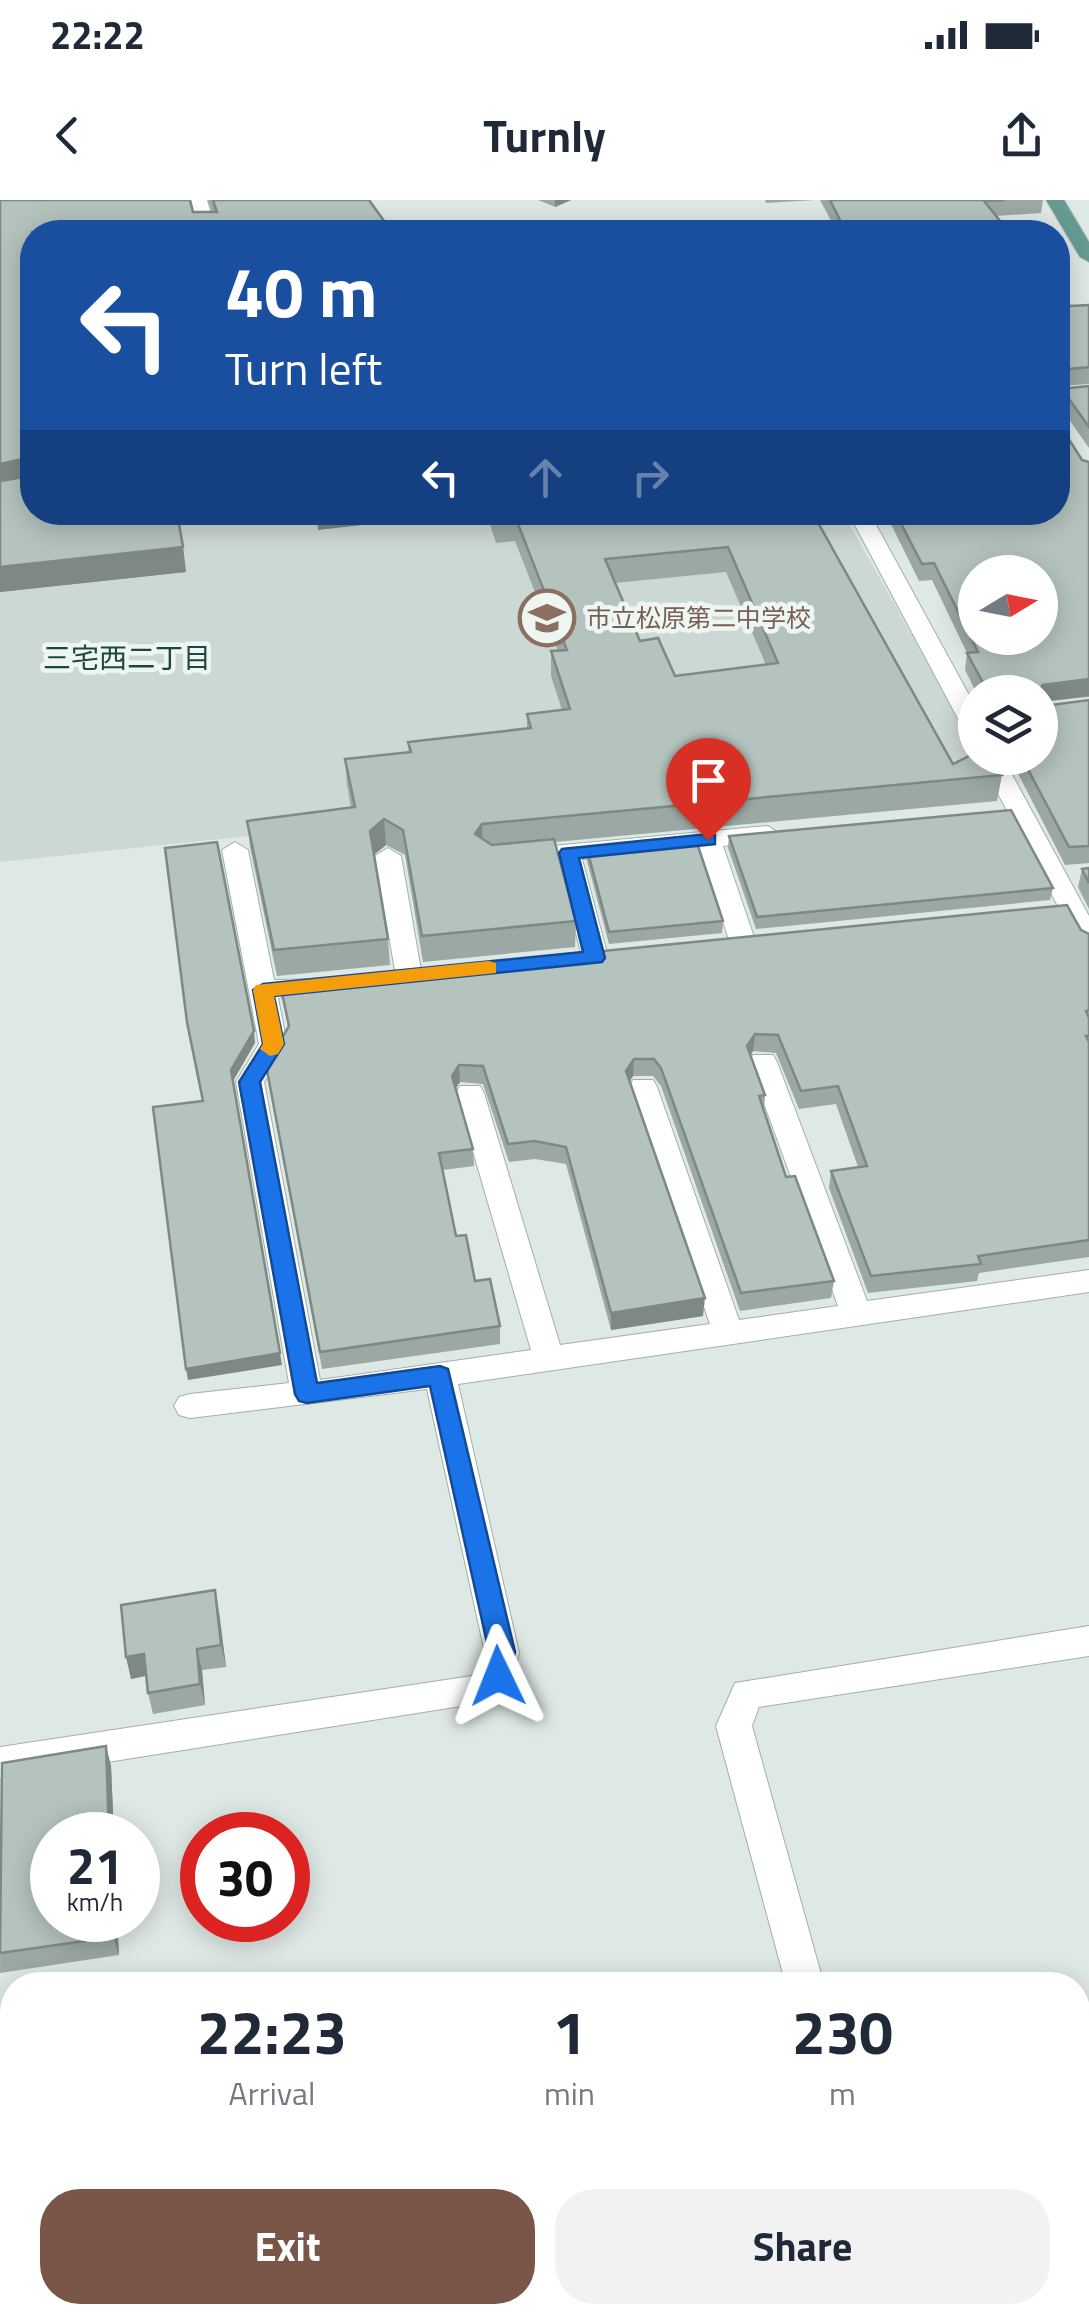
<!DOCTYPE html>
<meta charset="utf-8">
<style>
body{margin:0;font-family:"Titillium Web","Noto Sans JP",sans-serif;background:#f2f2f3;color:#1f2937;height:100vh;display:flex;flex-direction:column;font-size:38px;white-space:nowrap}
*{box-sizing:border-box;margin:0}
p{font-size:32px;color:#747a83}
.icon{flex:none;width:55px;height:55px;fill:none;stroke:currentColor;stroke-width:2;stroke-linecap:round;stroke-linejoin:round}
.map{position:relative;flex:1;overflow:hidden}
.details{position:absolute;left:0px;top:1772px;width:1090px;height:352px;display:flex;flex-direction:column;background:#fff;border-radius:40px 40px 0 0;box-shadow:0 5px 25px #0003}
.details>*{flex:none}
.guide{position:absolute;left:20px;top:20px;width:1050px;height:305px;border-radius:40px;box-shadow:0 5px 25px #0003;background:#1a4fa0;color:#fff;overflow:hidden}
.needle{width:65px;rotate:80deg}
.fabs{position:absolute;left:958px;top:355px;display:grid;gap:20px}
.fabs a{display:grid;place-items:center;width:100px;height:100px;border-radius:50%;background:#fff;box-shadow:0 5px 25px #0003;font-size:50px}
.speed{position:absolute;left:30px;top:1612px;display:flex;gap:20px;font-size:50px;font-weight:700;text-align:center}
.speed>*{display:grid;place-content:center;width:130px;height:130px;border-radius:50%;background:#fff;box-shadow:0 5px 25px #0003;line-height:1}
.speed small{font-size:25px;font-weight:400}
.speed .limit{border:15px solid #d22;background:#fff;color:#111}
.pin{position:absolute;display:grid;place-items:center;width:85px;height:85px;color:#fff;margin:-102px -42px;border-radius:50% 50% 50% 0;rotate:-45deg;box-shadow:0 0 10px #0007}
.pin .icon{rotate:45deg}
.me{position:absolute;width:110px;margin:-55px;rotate:358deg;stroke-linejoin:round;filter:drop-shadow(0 0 8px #0008)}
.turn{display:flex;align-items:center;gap:35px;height:210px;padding:0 40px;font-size:45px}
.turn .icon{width:130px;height:130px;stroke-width:2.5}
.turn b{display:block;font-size:70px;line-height:85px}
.lanes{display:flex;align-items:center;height:95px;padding:0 40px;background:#0003;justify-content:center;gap:50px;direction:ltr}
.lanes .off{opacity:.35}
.eta{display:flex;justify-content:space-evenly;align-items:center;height:170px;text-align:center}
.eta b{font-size:60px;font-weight:700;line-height:70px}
.action{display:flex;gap:20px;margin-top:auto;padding:20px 40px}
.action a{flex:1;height:115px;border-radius:40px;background:#795648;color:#fff;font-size:40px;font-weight:700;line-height:115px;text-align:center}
.action a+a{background:#f2f2f3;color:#1f2937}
.status{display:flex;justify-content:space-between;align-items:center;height:70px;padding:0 50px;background:#fff;direction:ltr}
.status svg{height:28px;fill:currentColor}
header{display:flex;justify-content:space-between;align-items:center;height:130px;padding:0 40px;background:#fff;font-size:45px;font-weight:700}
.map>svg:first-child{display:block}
</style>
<div class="status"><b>22:22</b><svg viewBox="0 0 49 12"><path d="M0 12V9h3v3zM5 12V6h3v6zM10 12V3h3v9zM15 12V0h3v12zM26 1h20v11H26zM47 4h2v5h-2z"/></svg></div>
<header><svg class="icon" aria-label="back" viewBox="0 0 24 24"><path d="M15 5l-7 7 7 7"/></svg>Turnly<svg class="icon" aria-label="share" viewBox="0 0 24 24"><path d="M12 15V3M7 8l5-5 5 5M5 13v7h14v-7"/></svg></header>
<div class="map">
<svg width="1089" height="2123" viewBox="0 0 1089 2123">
<rect width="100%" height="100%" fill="#dee8e5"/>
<polygon fill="#ccd8d4" points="0,308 32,312 843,313 975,547 975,558 982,559 0,662"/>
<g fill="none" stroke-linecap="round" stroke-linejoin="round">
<g stroke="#a2afac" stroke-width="2">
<g id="minor">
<polygon points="189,0 207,0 216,32 198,32"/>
<polygon points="848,312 869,312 975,506 975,535 963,528"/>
<polygon points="979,558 1003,558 1089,716 1089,749 1076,740"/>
<polygon points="768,626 780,634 777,639 723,646 756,743 743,752 730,743 699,648 582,659 608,757 595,766 582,757 558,661 520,665 507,657 520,649"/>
<polygon points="235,642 248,650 274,780 328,779 332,785 328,791 278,798 287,844 264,882 320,1180 531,1150 456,893 460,886 480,886 484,893 560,1145 710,1124 629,887 633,880 653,880 657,887 739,1120 838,1106 749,862 753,855 773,855 777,862 867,1101 1089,1070 1089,1092 458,1184 519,1453 510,1486 493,1501 0,1579 0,1547 472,1476 482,1468 485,1453 427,1189 190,1218 179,1215 174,1206 179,1197 190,1194 289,1183 236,882 259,844 222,650"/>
<polygon points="388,648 401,656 422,776 418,782 400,782 396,776 375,656"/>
<polygon points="1089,1426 1089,1456 759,1507 752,1526 824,1785 786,1785 716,1526 735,1483"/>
<polygon points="1089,1950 1089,1990 1078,1992 1078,1952"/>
<polygon points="288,2112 379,2112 375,2123 284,2123"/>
<polygon points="876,2112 918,2112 921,2123 879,2123"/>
</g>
</g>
<g stroke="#bcc3c2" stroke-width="2">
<polygon id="major" points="1046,0 1064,0 1089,42 1089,62 1080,57"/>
</g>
<use href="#minor" fill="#fff" fill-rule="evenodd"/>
<use href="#major" fill="#659b93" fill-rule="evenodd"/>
</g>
<g fill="#9ba8a3" fill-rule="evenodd">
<polygon points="0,0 193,12 212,12 208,0 369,0 32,32 32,312 183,347 186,372 0,392"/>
<polygon points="538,0 571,0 555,7"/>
<polygon points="765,0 815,0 766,3"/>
<polygon points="820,0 1043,0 1041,13 995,16 1009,32 837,32"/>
<polygon points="1058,92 1070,106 1089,105 1089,184 1058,186 1061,189 1089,186 1089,248 1066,215 1058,214"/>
<polygon points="1082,260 1089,262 1089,497 1040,502 1040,492 976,492 965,470 967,453 932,380 919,381 885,312 1058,312"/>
<path d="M486 312H812L953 564 1002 575 997 601 555 642 576 721 575 747 423 762 405 655 386 645 374 655 388 739 390 765 277 776 250 647 247 621 351 607 347 585 345 559 409 552 408 542 527 529V514L562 510 551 476V451H558L515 341 496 343ZM726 372 766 465 675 476 640 441 615 383Z"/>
<polygon points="1089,500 1089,663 1065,665 1010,558 1040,558 1044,506"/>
<polygon points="729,636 1053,688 1050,700 756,729 728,648"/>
<polygon points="587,649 723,721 722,733 609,744 587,661"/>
<polygon points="1089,668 1089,709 1078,687 1082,669"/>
<polygon points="1081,730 1089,734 1089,1057 979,1073 977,1081 868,1093 829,988 831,971 858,967 836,904 799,909 776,853 753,851 751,855 765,895 764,911 786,977 834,1081 831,1098 740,1111 661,886 653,876 633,876 630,881 703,1116 611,1130 566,964 535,959 509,962 483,884 460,882 455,889 473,949 474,966 443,970 456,1036 475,1081 500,1126 500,1144 322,1169 266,865 288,827 280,783"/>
<polygon points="219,1412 226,1467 202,1470 205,1505 153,1514 148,1493 146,1476 131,1479"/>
<polygon points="106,1546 111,1566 114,1635 52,1635 52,1720 117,1720 119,1755 0,1773 2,1563"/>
<polygon points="12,2002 12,2112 21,2112 6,2115 0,2104 0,2099"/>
</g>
<g fill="#7e8885">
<polygon points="555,0 571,0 555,7"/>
<polygon points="27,258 32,282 0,289 0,264"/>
<polygon points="317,312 477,312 318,330"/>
<polygon points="183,347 186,372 0,392 0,367"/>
<polygon points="1089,479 1089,496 1040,502 1040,489 1043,485"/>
<polygon points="384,619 386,645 371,657 370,631"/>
<polygon points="482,624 483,649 475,634"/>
<polygon points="254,831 255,843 232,883 231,870"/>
<polygon points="755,834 753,851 745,863 747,846"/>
<polygon points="634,859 633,876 625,888 626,871"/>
<polygon points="459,865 460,882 452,894 452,876"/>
<polygon points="705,1098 703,1116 611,1130 611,1113"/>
<polygon points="280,1153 282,1165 188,1180 186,1169"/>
<polygon points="215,1390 219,1412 226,1467 221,1445"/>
<polygon points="197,1449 202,1470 205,1505 200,1484"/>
<polygon points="144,1454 149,1475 131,1479 126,1457"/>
<polygon points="106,1546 111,1566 114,1635 109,1635"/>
<polygon points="112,1720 117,1720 119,1755 113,1737"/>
</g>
<g fill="#b4c3be" stroke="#7e8885" stroke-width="2.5" fill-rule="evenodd">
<polygon points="0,0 190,0 193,12 217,12 213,0 369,0 392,32 32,32 32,312 177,312 183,347 0,367 0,281 30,276 31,262 27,258 0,264"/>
<polygon points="830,0 1005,0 984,1 1009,32 846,32"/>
<polygon points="1058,92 1070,106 1089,105 1089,167 1060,170 1058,173"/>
<polygon points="1058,186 1061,189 1089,186 1089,227 1069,199 1059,198 1058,216"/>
<path d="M1058 222 1082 260 1089 262V479L1043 485 1040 489V492H988L967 453 978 452 934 363 922 364 895 312H1058ZM975 372H1040V438H975Z"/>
<path d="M494 312H812L953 564 975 553V558H992L1002 575 482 624 475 634 492 645 554 639 576 721 422 736 403 630 384 619 370 631 388 739 274 750 247 621 355 607 345 559 411 552 408 542 531 528 527 514 570 509 551 451 567 450 515 316 496 318ZM728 347 778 463 675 476 658 438 640 441 605 359Z"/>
<polygon points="1089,500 1089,646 1069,647 1022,558 1040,558 1040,503 1044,506"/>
<polygon points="1011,610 1053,688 757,717 729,636"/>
<polygon points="696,640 723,721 609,732 587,649"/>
<polygon points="217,642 254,831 231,870 280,1153 186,1169 153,907 203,901 187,822 165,648"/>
<polygon points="1089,668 1089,683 1082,669"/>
<polygon points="1067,705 1081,730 1089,734 1089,810 1086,811 1089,818 1089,836 1086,836 1089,842 1089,1040 978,1056 981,1064 871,1076 831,971 867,966 838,886 801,891 778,835 755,834 747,846 765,895 759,896 786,977 795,976 834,1081 741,1093 661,868 654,859 634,859 626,871 705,1098 611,1113 566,947 535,941 508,944 483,866 459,865 452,876 473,949 439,953 456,1036 466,1035 475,1081 490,1079 500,1126 320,1152 266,865 289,826 280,783"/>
<polygon points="215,1390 221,1445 197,1449 200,1484 148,1493 144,1454 126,1457 121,1405"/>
<polygon points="106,1546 109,1635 52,1635 52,1720 112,1720 113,1737 0,1753 2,1563"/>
<polygon points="12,2002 12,2096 0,2099 0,2004"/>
</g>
<polygon fill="#1a73e8" stroke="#114b97" stroke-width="2.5" points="708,634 715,635 715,644 579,658 605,758 602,762 274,796 284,844 260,882 317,1183 440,1166 448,1169 515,1452 507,1484 498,1487 489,1484 485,1476 489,1452 430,1186 307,1203 299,1201 295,1194 239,882 263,844 253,790 263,784 583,752 559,653 562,649"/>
<polygon fill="#f59e0b" points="489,761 496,763 496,773 274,796 284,844 278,854 270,856 260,849 263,844 253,790 256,785"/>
<defs>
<g id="school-ring" transform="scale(2.875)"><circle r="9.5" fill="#eef6f2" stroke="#8d6e63" stroke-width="1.5"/><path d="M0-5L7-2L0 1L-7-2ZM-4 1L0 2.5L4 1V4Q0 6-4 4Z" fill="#8d6e63"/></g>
</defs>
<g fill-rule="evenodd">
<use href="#school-ring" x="547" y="418"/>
</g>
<g text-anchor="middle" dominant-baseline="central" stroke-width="9" stroke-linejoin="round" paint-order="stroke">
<g font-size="25" fill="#785e54" stroke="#eef6f2" text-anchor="start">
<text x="586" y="418">市立松原第二中学校</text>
</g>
<g font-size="28" fill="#1e4741" stroke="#eef6f2">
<text x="127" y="457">三宅西二丁目</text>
</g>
</g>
</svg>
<div class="fabs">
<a><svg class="needle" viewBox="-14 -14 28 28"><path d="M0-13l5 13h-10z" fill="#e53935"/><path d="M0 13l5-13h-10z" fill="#747a83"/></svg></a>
<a><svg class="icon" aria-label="layers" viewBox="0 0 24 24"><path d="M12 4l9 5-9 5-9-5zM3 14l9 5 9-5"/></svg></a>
</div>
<div class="speed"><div>21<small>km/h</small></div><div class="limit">30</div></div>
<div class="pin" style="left:708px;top:640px;background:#d93025"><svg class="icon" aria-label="arrive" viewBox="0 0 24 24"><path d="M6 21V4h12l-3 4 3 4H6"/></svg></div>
<svg class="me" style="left:498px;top:1476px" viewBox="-20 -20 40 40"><path d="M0-17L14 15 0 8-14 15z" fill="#1a73e8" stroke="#fff" stroke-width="4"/></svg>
<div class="guide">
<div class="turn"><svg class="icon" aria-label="left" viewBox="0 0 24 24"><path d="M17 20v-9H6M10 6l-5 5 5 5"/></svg><div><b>40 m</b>Turn left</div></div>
<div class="lanes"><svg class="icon" aria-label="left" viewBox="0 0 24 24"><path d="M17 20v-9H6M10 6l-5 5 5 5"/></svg><svg class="icon off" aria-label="ahead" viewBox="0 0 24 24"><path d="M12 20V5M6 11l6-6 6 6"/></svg><svg class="icon off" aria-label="right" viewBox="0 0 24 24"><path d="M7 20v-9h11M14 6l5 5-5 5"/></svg></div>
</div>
<section class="details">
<div class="eta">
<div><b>22:23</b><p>Arrival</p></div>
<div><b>1</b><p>min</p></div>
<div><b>230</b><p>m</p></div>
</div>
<div class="action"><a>Exit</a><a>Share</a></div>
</section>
</div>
